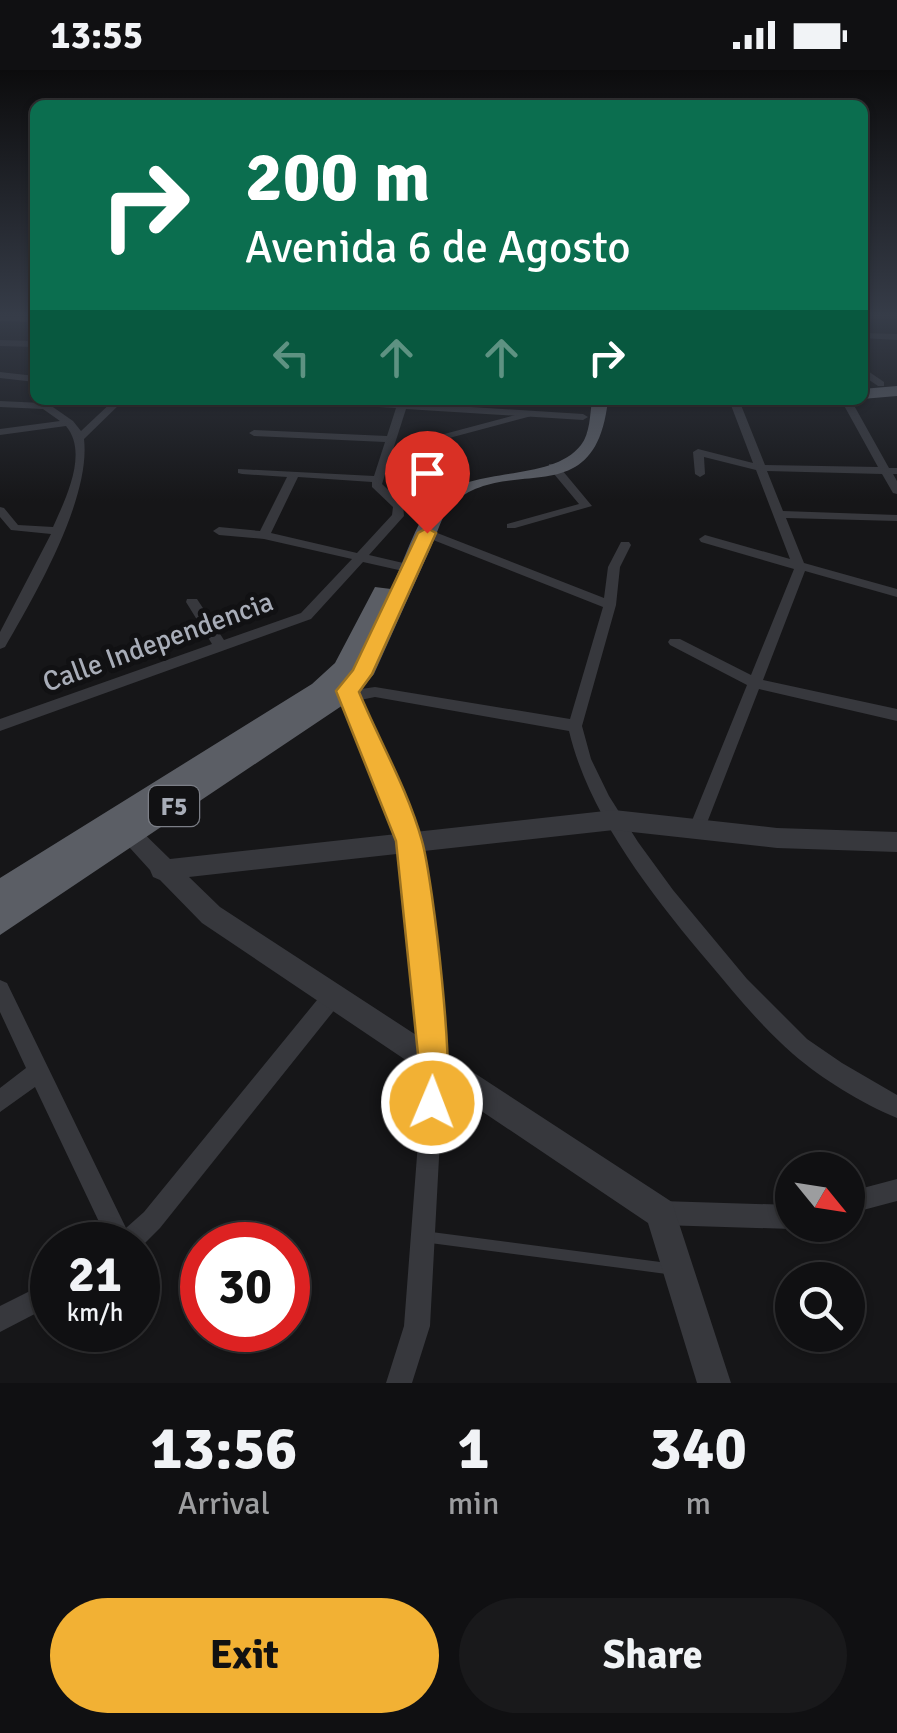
<!DOCTYPE html>
<style>
body{margin:0;font-family:Signika,sans-serif;background:#19191b;color:#f1f3f6;height:100vh;display:flex;flex-direction:column;font-size:38px;white-space:nowrap}
*{box-sizing:border-box;margin:0}
p{font-size:32px;color:#9c9d9f}
.icon{flex:none;width:55px;height:55px;fill:none;stroke:currentColor;stroke-width:2;stroke-linecap:round;stroke-linejoin:round}
.map{position:relative;height:1313px;overflow:hidden}
.drawer{display:flex;flex-direction:column;background:#101012;flex:1}
.drawer>*{flex:none}
.guide{position:absolute;left:30px;top:30px;width:838px;height:305px;border-radius:15px;box-shadow:0 2px 8px #0004,0 0 0 2px #303032;background:#0b6e4f;color:#fff;overflow:hidden}
.needle{width:65px;rotate:120deg}
.fabs{position:absolute;left:775px;top:1082px;display:grid;gap:20px}
.fabs a{display:grid;place-items:center;width:90px;height:90px;border-radius:50%;background:#101012;box-shadow:0 2px 8px #0004,0 0 0 2px #303032;font-size:50px}
.speed{position:absolute;left:30px;top:1152px;display:flex;gap:20px;font-size:50px;font-weight:700;text-align:center}
.speed>*{display:grid;place-content:center;width:130px;height:130px;border-radius:50%;background:#101012;box-shadow:0 2px 8px #0004,0 0 0 2px #303032;line-height:1}
.speed small{font-size:25px;font-weight:400}
.speed .limit{border:15px solid #d22;background:#fff;color:#111}
.pin{position:absolute;display:grid;place-items:center;width:85px;height:85px;color:#fff;margin:-102px -42px;border-radius:50% 50% 50% 0;rotate:-45deg;box-shadow:0 0 10px #0007}
.pin .icon{rotate:45deg}
.me{position:absolute;width:110px;margin:-55px;rotate:1deg;stroke-linejoin:round;filter:drop-shadow(0 0 8px #0008)}
.turn{display:flex;align-items:center;gap:35px;height:210px;padding:0 50px;font-size:45px}
.turn .icon{width:130px;height:130px;stroke-width:2.5}
.turn b{display:block;font-size:70px;line-height:85px}
.lanes{display:flex;align-items:center;height:95px;padding:0 50px;background:#0003;justify-content:center;gap:50px;direction:ltr}
.lanes .off{opacity:.35}
.eta{display:flex;justify-content:space-evenly;align-items:center;height:170px;text-align:center}
.eta b{font-size:60px;font-weight:700;line-height:70px}
.primary-button{display:flex;gap:20px;margin-top:auto;padding:20px 50px}
.primary-button a{flex:1;height:115px;border-radius:60px;background:#f2b134;color:#111;font-size:40px;font-weight:700;line-height:115px;text-align:center}
.primary-button a+a{background:#19191b;color:#f1f3f6}
.status{display:flex;justify-content:space-between;align-items:center;height:70px;padding:0 50px;background:#101012;direction:ltr}
.status svg{height:28px;fill:currentColor}
.map>svg:first-child{display:block}
</style>
<div class="status"><b>13:55</b><svg viewBox="0 0 49 12"><path d="M0 12V9h3v3zM5 12V6h3v6zM10 12V3h3v9zM15 12V0h3v12zM26 1h20v11H26zM47 4h2v5h-2z"/></svg></div>
<div class="map">
<svg width="897" height="1313" viewBox="0 0 897 1313">
<rect width="100%" height="100%" fill="#161618"/>
<g fill="none" stroke-linecap="round" stroke-linejoin="round">
<polyline stroke="#37383d" stroke-width="5" points="446,374 443,367 529,344"/>
<polyline stroke="#37383d" stroke-width="6" points="445,372 454,394"/>
<polyline stroke="#37383d" stroke-width="11" points="427,1167 671,1199"/>
<g fill="#37383d" fill-rule="evenodd">
<polygon points="0,247 35,248 35,252 0,251"/>
<polygon points="862,263 897,264 897,270 862,268"/>
<polygon points="0,270 35,271 35,277 0,276"/>
<polygon points="862,297 884,312 884,316 878,316 862,305"/>
<polygon points="0,302 35,306 35,312 0,308"/>
<path d="M45 330H55L50 335 73 351 81 361 114 330H124L84 369C91 429 35 525 5 577L0 579V562L51 464 11 460 0 447V437L4 438 18 455 53 457C65 430 89 383 66 356L0 365V359L60 351 43 339 0 337V331L42 333Z"/>
<path d="M304 330 398 333 399 330H409L408 333 583 344 588 347 583 350 406 339 382 414 403 434 404 446 369 485 416 496V502L412 503 363 492 311 549 0 661V649L212 574 186 532 187 529H197L224 570 301 543 352 489 264 469 219 465 213 461 219 457 260 461 287 407 242 404 238 403V399L374 406 385 372 254 366 249 363 254 360 387 366 396 338 309 333ZM298 407 372 412V417L393 437 392 445 357 483 271 463Z"/>
<polygon points="729,330 739,330 765,395 878,397 841,330 851,330 889,398 897,398 897,404 893,404 897,411 897,424 893,423 882,404 767,401 783,441 897,445 897,451 786,448 804,493 897,519 897,527 805,501 763,610 897,639 897,651 759,619 705,758 703,763 697,765 691,763 689,758 747,615 670,575 668,572 670,569 680,569 751,605 794,499 701,472 699,469 705,465 790,489 756,400 704,387 705,404 700,407 695,404 693,382 698,379 753,393"/>
<polygon points="549,394 557,394 592,436 515,458 507,458 507,454 579,434 549,398"/>
<path d="M427 459 604 528 608 497 621 472H629L631 475 620 497 616 535 582 656 591 689 609 726 638 772 673 820 747 909 807 969 842 993 897 1025V1048C861 1033 822 1009 793 984 762 957 736 925 710 894 654 828 589 746 569 661L375 627 360 630 417 771 444 994 430 1256 412 1313H386L404 1256 424 994 401 771 345 629 331 614 338 609 354 620 375 617 570 649 603 537 423 466 421 463Z"/>
<polygon points="0,910 7,913 126,1158 144,1142 326,919 333,916 340,919 343,926 340,933 160,1158 138,1180 138,1175 110,1175 35,1017 0,1042 0,1018 26,998 0,942"/>
<polygon points="897,1109 897,1131 848,1144 848,1122"/>
<polygon points="661,1131 792,1135 792,1155 800,1155 792,1159 661,1155 653,1151 649,1143 653,1135"/>
<polygon points="52,1210 52,1235 0,1262 0,1236"/>
</g>
<polygon fill="#37383d" fill-rule="evenodd" points="614,740 777,758 897,762 897,782 777,778 614,760 189,807 220,837 672,1132 731,1313 697,1313 648,1153 202,853 160,810 153,807 150,800 110,756 113,749 121,746 129,749 170,789"/>
<g fill="#5b5e65" fill-rule="evenodd">
<polygon points="897,316 897,326 862,329 862,319"/>
<path d="M592 330H608C595 448 507 381 451 435 442 445 437 464 431 477 412 519 393 562 374 604L355 627 0 865V808L312 614 335 593 375 517 391 519C402 496 419 444 436 429 474 395 551 413 581 375 590 364 590 344 592 330Z"/>
</g>
</g>
<linearGradient id="sky" x2="0" y2="1"><stop stop-color="#0c0c0d"/><stop offset="0.57" stop-color="#363c48"/><stop offset="1" stop-color="#363c48" stop-opacity="0"/></linearGradient>
<rect width="897" height="431" fill="url(#sky)"/>
<path fill="#f2b134" stroke="#9d7322" stroke-width="2.5" d="M427 458 436 463 372 604 359 622C379 670 408 720 422 771 433 810 457 1013 444 1044L432 1049 421 1044 416 1033 419 994 396 771 336 621 353 600 418 463Z"/>
<g text-anchor="middle" dominant-baseline="central" stroke-width="10" stroke-linejoin="round" paint-order="stroke">
<rect fill="#111113" stroke="#7b7e86" stroke-width="2.5" x="149" y="716" width="50" height="40" rx="8"/>
<g font-size="25" font-weight="bold" fill="#a8adb8">
<text x="174" y="736">F5</text>
</g>
<g font-size="28" fill="#a8adb8" stroke="#111113">
<text transform="translate(158 572) rotate(-20)">Calle Independencia</text>
</g>
</g>
</svg>
<div class="fabs">
<a><svg class="needle" viewBox="-14 -14 28 28"><path d="M0-13l5 13h-10z" fill="#e53935"/><path d="M0 13l5-13h-10z" fill="#9c9d9f"/></svg></a>
<a><svg class="icon" aria-label="search" viewBox="0 0 24 24"><circle cx="10" cy="10" r="6"/><path d="M15 15l6 6"/></svg></a>
</div>
<div class="speed"><div>21<small>km/h</small></div><div class="limit">30</div></div>
<div class="pin" style="left:427px;top:463px;background:#d93025"><svg class="icon" aria-label="arrive" viewBox="0 0 24 24"><path d="M6 21V4h12l-3 4 3 4H6"/></svg></div>
<svg class="me" style="left:432px;top:1033px" viewBox="-20 -20 40 40"><circle r="17" fill="#f2b134" stroke="#fff" stroke-width="3"/><path d="M0-11L8 9 0 5-8 9z" fill="#fff"/></svg>
<div class="guide">
<div class="turn"><svg class="icon" aria-label="right" viewBox="0 0 24 24"><path d="M7 20v-9h11M14 6l5 5-5 5"/></svg><div><b>200 m</b>Avenida 6 de Agosto</div></div>
<div class="lanes"><svg class="icon off" aria-label="left" viewBox="0 0 24 24"><path d="M17 20v-9H6M10 6l-5 5 5 5"/></svg><svg class="icon off" aria-label="ahead" viewBox="0 0 24 24"><path d="M12 20V5M6 11l6-6 6 6"/></svg><svg class="icon off" aria-label="ahead" viewBox="0 0 24 24"><path d="M12 20V5M6 11l6-6 6 6"/></svg><svg class="icon" aria-label="right" viewBox="0 0 24 24"><path d="M7 20v-9h11M14 6l5 5-5 5"/></svg></div>
</div>
</div>
<section class="drawer">
<div class="eta">
<div><b>13:56</b><p>Arrival</p></div>
<div><b>1</b><p>min</p></div>
<div><b>340</b><p>m</p></div>
</div>
<div class="primary-button"><a>Exit</a><a>Share</a></div>
</section>
